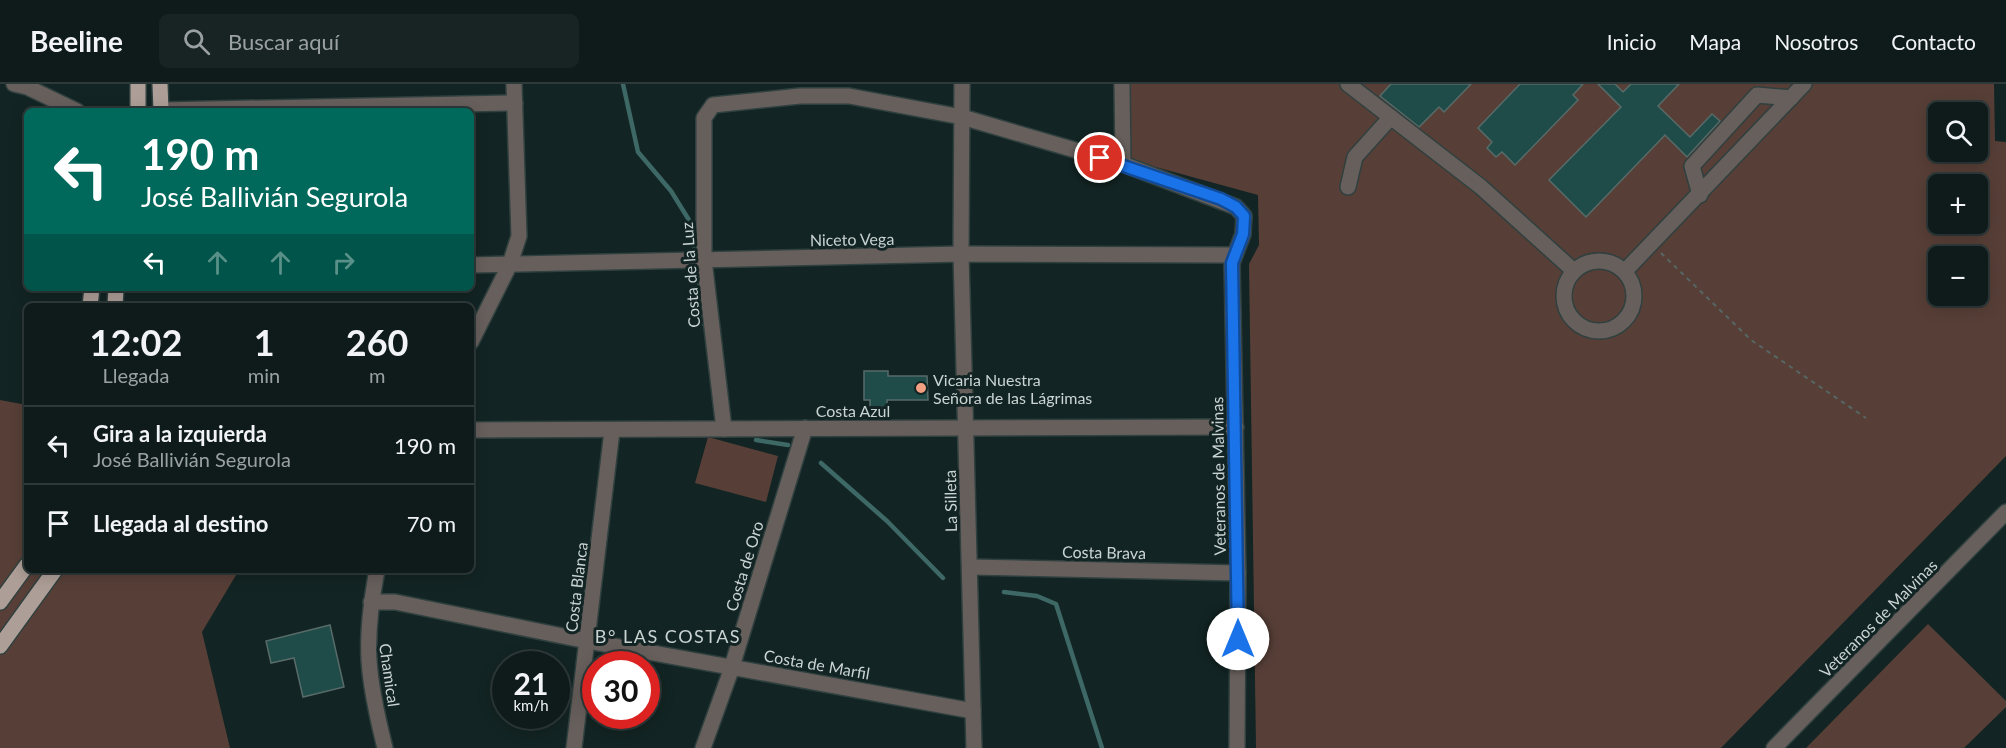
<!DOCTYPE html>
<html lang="es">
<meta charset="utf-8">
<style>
body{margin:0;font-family:Lato,sans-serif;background:#172423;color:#f1f3f6;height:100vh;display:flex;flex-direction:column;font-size:22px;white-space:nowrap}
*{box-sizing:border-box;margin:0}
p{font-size:20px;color:#9ba1a2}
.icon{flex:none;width:33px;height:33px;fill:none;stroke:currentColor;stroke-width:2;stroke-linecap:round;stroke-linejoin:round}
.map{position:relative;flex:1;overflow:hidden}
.side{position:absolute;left:24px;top:219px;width:450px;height:270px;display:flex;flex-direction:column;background:#0e1b1a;border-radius:9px;box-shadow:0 3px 15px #0003,0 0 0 2px #2e3939}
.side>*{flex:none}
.banner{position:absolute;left:24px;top:24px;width:450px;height:183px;border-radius:9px;box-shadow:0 3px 15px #0003,0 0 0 2px #2e3939;background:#00695c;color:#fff;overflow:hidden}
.tools{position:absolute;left:1928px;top:18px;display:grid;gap:12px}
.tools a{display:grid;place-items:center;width:60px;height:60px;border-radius:9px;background:#0e1b1a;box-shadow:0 3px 15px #0003,0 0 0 2px #2e3939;font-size:30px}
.speed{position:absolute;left:492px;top:567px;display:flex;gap:12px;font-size:30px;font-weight:700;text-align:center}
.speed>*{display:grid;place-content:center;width:78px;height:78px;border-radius:50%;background:#0e1b1a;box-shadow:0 3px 15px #0003,0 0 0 2px #2e3939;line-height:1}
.speed small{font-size:15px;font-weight:400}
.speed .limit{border:9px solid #d22;background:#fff;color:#111}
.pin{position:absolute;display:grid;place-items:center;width:51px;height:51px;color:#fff;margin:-26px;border:3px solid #fff;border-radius:50%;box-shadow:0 2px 6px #0007}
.me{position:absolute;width:66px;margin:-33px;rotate:0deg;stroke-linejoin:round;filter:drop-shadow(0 0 4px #0008)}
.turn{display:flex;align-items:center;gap:21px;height:126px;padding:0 18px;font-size:27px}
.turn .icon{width:78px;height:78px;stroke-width:2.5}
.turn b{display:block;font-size:42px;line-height:51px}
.lanes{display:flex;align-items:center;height:57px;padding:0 18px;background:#0003;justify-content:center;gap:30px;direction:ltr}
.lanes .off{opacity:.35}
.eta{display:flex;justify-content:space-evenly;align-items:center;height:102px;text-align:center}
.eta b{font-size:36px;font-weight:700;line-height:42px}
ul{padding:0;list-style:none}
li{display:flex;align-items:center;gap:18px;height:78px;padding:0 18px;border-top:2px solid #2e3939}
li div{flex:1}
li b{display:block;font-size:22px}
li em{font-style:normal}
header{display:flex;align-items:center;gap:36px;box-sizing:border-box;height:84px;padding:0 30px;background:#0e1b1a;border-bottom:2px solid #2e3939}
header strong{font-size:28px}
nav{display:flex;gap:33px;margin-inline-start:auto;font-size:21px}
.search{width:420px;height:54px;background:#172423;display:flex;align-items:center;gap:15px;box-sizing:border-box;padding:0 21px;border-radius:9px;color:#9ba1a2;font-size:22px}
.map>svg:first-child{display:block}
</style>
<header>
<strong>Beeline</strong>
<div class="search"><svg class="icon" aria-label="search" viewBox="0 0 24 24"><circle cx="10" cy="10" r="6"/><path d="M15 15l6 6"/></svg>Buscar aquí</div>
<nav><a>Inicio</a><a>Mapa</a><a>Nosotros</a><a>Contacto</a></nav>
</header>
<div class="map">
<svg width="2006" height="664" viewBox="0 0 2006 664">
<rect width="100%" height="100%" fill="#122423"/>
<g fill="#573f37" fill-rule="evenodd">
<path d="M1129 0H1994L1995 57 2006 58V372L1721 664H1256L1249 180 1259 161 1258 111 1130 76ZM1938 28H1977V68H1938ZM1938 100H1977V140H1938ZM1938 172H1977V212H1938Z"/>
<polygon points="0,316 27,321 27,486 239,486 202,548 230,664 0,664"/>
<polygon points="708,353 778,372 766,418 695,399"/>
<polygon points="1928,540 2006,617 2006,623 1964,664 1806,664"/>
</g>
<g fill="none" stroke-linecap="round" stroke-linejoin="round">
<g stroke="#3d6865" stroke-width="4.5">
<polyline points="623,0 638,68 671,107 689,136 695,165"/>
<polyline points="699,198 704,240"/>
<polyline points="756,356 788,361"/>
<polyline points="821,379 887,437 943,494"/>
<polyline points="1004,508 1037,512 1056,520 1102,664"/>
</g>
</g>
<g fill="#1f4b48" stroke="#576b69" stroke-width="1.5">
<polygon points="1391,0 1471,0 1444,28 1439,23 1419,43 1380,12"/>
<polygon points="1520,0 1583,0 1573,11 1578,16 1515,81 1502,68 1496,73 1487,64 1492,58 1478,44"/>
<polygon points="1598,0 1615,0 1623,8 1631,0 1679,0 1658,22 1690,53 1712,30 1720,37 1687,73 1665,51 1586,133 1549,96 1621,23"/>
<polygon points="864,287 888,287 888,292 927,292 928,316 887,316 887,323 870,323 870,316 864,316"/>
<polygon points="330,541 344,603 303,613 294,574 271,579 266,557"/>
</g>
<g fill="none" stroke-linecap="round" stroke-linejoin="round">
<g stroke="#2f403f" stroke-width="18">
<g id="minor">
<polyline points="14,0 27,3 77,27"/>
<polyline points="962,0 961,170 974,664"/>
<polyline points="1122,0 1123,80"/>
<polyline points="1348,0 1481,103 1574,187"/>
<polyline points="161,26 515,19"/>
<polyline points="1348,103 1355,73 1391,33"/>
<polyline points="1700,111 1692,82 1757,11 1791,14"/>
<circle cx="1599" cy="212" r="35"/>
<polyline points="471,181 961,170 1235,171"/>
<polyline points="1625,187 1804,0"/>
<polyline points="471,258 510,180 519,152 514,0"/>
<polyline points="724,345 704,176 704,34 713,21 800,12 849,12 962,33 1123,80 1236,123 1244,132 1243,150 1232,179 1238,489 1237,664"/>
<polyline points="471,346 1236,343"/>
<polyline points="970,483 1238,489"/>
<path d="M377 486C363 560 367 592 385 664"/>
<polyline points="371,518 395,518 587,557 973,627"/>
<polyline points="574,664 612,347"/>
<polyline points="703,664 730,589 805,344"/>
<polyline points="1774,664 2006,428"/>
</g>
</g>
<g stroke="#2f403f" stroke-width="18">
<g id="major">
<polyline points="138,0 138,27"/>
<polyline points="160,0 161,27"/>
<polyline points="90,222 92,204"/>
<polyline points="115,222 116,204"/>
<polyline points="0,518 27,481"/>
<polyline points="0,562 55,486"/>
</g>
</g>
<polyline stroke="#566665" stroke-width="2" stroke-dasharray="4.5 4.5" stroke-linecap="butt" points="1661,169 1751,256 1866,334"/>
<use href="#minor" stroke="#675f5c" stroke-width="15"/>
<use href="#major" stroke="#ae9e98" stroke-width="15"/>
</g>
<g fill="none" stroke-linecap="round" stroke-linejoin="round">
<g stroke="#114b97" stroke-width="15">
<polyline id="route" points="1100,74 1221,115 1236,123 1244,132 1243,150 1232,179 1238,555"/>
</g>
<use href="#route" stroke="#1a73e8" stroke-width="10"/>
</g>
<circle fill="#f39f82" stroke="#122423" stroke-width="2" cx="921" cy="304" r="6"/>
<g text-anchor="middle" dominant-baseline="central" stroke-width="6" stroke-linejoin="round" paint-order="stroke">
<g font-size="16" fill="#c9d4d3" stroke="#122423">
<text transform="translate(852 155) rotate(-1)">Niceto Vega</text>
<text transform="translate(690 191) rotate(-94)">Costa de la Luz</text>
<text x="853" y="326">Costa Azul</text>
<text transform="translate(1218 392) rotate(-91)">Veteranos de Malvinas</text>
<text transform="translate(950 417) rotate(-91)">La Silleta</text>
<text transform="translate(1104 468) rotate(1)">Costa Brava</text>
<text transform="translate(744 482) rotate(-73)">Costa de Oro</text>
<text transform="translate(576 503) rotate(-83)">Costa Blanca</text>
<text transform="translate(1878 534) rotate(-45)">Veteranos de Malvinas</text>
<text transform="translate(817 580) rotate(10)">Costa de Marfil</text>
<text transform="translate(390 591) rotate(82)">Chamical</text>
</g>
<g font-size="16" fill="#c9d4d3" stroke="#122423" text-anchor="start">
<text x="933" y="295">Vicaria Nuestra<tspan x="933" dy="18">Señora de las Lágrimas</tspan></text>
</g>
<g font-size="18" letter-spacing="1.5" fill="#c9d4d3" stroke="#122423">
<text x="668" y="552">B° LAS COSTAS</text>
</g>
</g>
</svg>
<div class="tools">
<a><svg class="icon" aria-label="search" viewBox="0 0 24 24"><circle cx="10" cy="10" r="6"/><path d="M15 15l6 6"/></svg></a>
<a>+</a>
<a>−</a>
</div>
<div class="speed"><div>21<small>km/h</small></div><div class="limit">30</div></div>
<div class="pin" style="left:1100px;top:74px;background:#d93025"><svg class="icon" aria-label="arrive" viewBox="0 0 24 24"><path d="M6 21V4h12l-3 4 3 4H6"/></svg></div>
<svg class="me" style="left:1238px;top:555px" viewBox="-20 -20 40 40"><circle r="19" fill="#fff"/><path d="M0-13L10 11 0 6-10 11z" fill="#1a73e8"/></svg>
<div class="banner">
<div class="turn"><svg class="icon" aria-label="left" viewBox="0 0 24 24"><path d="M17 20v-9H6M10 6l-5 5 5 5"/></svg><div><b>190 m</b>José Ballivián Segurola</div></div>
<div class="lanes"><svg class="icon" aria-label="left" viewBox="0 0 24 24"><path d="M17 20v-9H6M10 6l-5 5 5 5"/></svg><svg class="icon off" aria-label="ahead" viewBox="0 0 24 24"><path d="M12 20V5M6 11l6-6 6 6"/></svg><svg class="icon off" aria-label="ahead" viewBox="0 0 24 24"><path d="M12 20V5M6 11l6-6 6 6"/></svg><svg class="icon off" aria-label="right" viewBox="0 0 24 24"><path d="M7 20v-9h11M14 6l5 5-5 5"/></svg></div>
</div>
<section class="side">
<div class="eta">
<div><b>12:02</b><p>Llegada</p></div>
<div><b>1</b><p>min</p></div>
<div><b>260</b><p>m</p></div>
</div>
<ul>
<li><svg class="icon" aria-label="left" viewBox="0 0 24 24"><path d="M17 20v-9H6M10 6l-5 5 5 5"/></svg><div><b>Gira a la izquierda</b><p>José Ballivián Segurola</p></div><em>190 m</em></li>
<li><svg class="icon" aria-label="arrive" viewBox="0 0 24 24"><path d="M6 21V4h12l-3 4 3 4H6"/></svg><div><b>Llegada al destino</b></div><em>70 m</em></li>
</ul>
</section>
</div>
